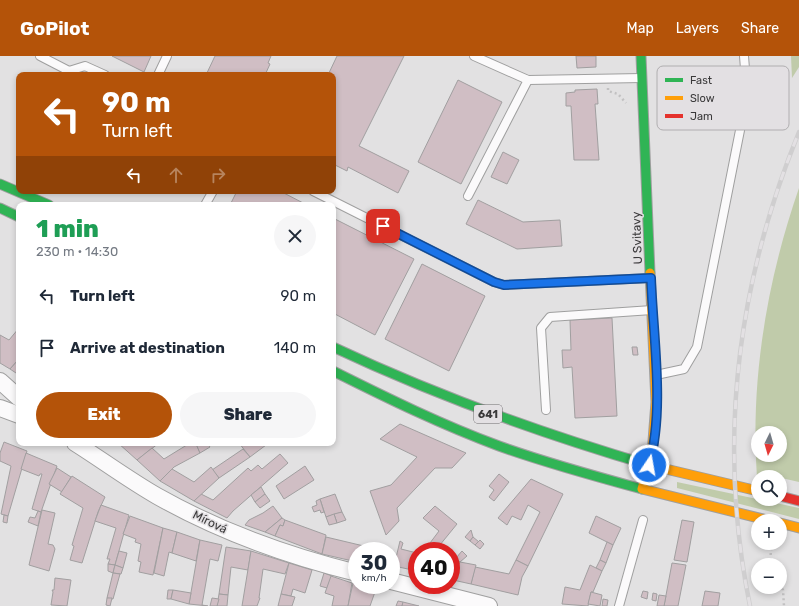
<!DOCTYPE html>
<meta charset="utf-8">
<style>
body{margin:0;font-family:Rubik,sans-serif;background:#f6f6f7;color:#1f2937;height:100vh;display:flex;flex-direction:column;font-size:15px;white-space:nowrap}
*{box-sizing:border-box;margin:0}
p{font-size:13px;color:#747a83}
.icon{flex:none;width:22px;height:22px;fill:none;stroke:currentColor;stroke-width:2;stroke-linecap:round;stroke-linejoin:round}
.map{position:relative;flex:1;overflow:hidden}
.details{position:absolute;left:16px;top:146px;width:320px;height:244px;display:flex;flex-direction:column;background:#fff;border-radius:8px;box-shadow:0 2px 6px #0003}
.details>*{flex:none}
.guide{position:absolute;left:16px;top:16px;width:320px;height:122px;border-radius:8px;box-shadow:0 2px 6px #0003;background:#b45309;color:#fff;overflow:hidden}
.needle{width:26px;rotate:185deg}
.fabs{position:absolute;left:751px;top:370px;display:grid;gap:8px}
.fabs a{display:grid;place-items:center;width:36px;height:36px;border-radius:50%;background:#fff;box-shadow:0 2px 6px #0003;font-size:20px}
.speed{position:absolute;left:348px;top:486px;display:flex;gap:8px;font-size:20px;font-weight:700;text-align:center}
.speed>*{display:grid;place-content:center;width:52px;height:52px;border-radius:50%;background:#fff;box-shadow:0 2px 6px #0003;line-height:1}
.speed small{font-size:10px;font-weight:400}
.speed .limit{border:6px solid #d22;background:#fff;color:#111}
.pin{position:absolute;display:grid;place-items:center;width:34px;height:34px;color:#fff;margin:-17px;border-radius:8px;box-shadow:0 2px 6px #0006}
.me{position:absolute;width:44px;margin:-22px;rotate:12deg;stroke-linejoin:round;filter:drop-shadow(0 0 3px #0008)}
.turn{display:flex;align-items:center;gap:14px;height:84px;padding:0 20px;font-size:18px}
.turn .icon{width:52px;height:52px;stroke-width:2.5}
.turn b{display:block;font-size:28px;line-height:34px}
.lanes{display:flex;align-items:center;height:38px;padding:0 20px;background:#0003;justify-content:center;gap:20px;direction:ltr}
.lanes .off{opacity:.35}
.round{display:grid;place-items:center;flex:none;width:42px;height:42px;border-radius:21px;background:#f6f6f7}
.head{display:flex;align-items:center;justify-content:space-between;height:68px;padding:0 20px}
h1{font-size:24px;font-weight:800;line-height:30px;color:#1e9e55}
.action{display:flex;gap:8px;margin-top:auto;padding:8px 20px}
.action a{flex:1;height:46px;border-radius:24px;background:#b45309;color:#fff;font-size:16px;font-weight:800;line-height:46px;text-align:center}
.action a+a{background:#f6f6f7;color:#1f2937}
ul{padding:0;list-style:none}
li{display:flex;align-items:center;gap:12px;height:52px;padding:0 20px}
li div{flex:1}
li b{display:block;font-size:15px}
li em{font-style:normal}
header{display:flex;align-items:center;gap:24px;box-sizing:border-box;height:56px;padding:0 20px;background:#b45309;color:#fff}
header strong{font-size:19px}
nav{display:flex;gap:22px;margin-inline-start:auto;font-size:14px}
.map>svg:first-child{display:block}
</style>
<header>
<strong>GoPilot</strong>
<nav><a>Map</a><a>Layers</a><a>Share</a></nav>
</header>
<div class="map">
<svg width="799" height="550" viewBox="0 0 799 550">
<rect width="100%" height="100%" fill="#e2e1e2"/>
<g fill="#c0cbaa" fill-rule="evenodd">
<polygon points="791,0 799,0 799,11 792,22"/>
<path d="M799 132V426L777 421 757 422C750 324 767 224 799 132ZM758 377H780V399H758Z"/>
<polygon points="677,426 799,452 799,463 677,432"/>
</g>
<g fill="#d0bec4" stroke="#a19fa0">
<polygon points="112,0 151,0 144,16"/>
<polygon points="215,0 271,0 268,7 270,8 265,19 206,19"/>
<polygon points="337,0 404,0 359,90 409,115 398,137 348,111 347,115 333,108 333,19 328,19"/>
<polygon points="576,0 596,0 596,11 577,12"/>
<polygon points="458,24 502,46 461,128 418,106"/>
<polygon points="597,33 598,48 595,48 599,104 574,104 571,50 566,50 566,37 575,36 575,34"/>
<polygon points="503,96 519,104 507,128 491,121"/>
<polygon points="237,135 280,135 307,149 230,149"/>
<polygon points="478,144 523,166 560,164 562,190 517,193 466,168"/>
<polygon points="333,162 414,203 375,279 333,257"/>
<polygon points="422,208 485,240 449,315 385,283"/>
<polygon points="612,262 617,360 575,362 572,311 563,312 562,294 571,294 570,264"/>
<polygon points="19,272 19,303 10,313 0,307 0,279 9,284"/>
<polygon points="632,291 637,291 638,299 633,299"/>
<polygon points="19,303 19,319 10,313"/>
<polygon points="400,368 466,397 452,412 435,412 397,452 399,465 386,479 370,435 391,429 417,401 380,383"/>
<polygon points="4,386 27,395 8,460 1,458 11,410 0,405 0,397"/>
<polygon points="118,387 159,387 137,404"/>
<polygon points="190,387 196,387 200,397 174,411 160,425 137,404 152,392 164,403"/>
<polygon points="198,387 207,387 210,391 200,397 196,388"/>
<polygon points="239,387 264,387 266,389 250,401"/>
<polygon points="243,393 250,401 219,422 212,414"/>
<polygon points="26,397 57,410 41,456 32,453 42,418 40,418 39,420 21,413"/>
<polygon points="280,398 288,407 233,455 227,462 194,445 201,438 213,444 248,412 251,415 258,409 262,413"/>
<polygon points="305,410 314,424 284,443 276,430"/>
<polygon points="211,411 219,422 194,445 160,425 172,413 194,426"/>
<polygon points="57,412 71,421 62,436 49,428"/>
<polygon points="499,418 509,426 494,445 489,441 494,434 489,430"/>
<polygon points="72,420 105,441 98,456 82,507 70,504 74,490 72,489 83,452 60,438"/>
<polygon points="531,423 563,438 528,510 516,504 540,456 528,449 521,464 512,460 507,469 498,462"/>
<polygon points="261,431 265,438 255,446 251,439"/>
<polygon points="265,438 270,445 260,452 255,446"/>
<polygon points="335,438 342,456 326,461 320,443"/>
<polygon points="320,443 324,456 321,457 320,454 314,456 312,451 317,449 316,445"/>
<polygon points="101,449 129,459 115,509 108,508 110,503 107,503 116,472 95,465"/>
<polygon points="273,450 282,462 265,476 245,469 249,464 263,457"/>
<polygon points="435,450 457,468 435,495 424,495 439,475 423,462"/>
<polygon points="42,454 55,457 48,488 53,489 55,493 49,515 29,509"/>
<polygon points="38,455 41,456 38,470 28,466 30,461 35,462"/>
<polygon points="342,456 346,464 337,467 334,458"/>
<polygon points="334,458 337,467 329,469 326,461"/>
<polygon points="4,459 8,460 7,467 3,466"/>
<polygon points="130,460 163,472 153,519 139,516 141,506 138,505 141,488 135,486 136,483 123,478"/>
<polygon points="596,460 621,472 613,489 589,477"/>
<polygon points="282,462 285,464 283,470 280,469 275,480 265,476"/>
<polygon points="285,464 326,479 322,498 275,480 280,469 283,470"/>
<polygon points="682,464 694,466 687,506 674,504"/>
<polygon points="163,472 177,476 172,497 169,496 164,520 154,517"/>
<polygon points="471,474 473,481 470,485 465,481"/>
<polygon points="177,476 200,484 196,505 172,497"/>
<polygon points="326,481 368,491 367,495 357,495 357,506 322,498"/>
<polygon points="473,481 479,486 475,489 470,485"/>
<polygon points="200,484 222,489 218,505 210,503 202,549 208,550 189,548"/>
<polygon points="480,484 484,488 480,493 475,489"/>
<polygon points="400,485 403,487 401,493 417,497 417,515 394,510"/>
<polygon points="607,486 613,489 606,507 600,504"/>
<polygon points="226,491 251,495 248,514 231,511 228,539 219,538"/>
<polygon points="119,495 127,497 123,512 115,509"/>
<polygon points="251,495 289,507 285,518 263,513 259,542 260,542 257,550 242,550"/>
<polygon points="462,495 467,500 460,506 456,502"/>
<polygon points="516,504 528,510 522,521 518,539 471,528 475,511 509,518"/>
<polygon points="600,504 606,507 602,515 596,512"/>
<polygon points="460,506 476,509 471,528 453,524 457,511"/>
<polygon points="289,507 312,514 305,537 293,533 291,540 281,538"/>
<polygon points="672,507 686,509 678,550 664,550"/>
<polygon points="108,508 115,509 113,517 108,515"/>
<polygon points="115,509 123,512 121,518 113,517"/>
<polygon points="451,509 457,511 451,528"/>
<polygon points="590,509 602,515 593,536 591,536 588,550 562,548 565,531 580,534"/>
<polygon points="113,517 120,518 113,543 107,542"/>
<polygon points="324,517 332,520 327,532 320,530"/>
<polygon points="331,520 352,527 348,550 332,550 334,540 325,537"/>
<polygon points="55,522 71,524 67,550 51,549 53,536 52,534 54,534"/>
<polygon points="353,527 376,533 370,550 348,550"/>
<polygon points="168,534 173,534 171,543 167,543"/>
<polygon points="173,534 191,537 189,548 171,543"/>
<polygon points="643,535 648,536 647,543 641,541"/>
<polygon points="705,535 720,537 718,550 702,550"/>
<polygon points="591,536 602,539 600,550 588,548"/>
<polygon points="653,537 657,538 656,545 652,544"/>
<polygon points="219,538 228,539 227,550 217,550"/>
<polygon points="281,538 295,541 292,550 278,550"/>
<polygon points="659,539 666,540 664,550 657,550"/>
<polygon points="107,542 112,542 110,550 106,549"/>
<polygon points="212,542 219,543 217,550 210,550"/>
<polygon points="603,543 608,544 607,550 602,550"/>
<polygon points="398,545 403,546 402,550 396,550"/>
<polygon points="403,546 419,550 402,550"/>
</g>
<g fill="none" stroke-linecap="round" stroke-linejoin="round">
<g stroke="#9f9f9f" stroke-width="10">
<g id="lane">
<polyline points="40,0 69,15 85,10 105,19"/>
<polyline points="474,0 528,24 642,22"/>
<polyline points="158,19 167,0"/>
<polyline points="313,135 494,226 504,229 650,222"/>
<polyline points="468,140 528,24"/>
<polyline points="205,149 213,135"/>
<polyline points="656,319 684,313 697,291 747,39 744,0"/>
<polyline points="546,354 541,272 550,261 652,254"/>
<polyline points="619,550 643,464"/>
</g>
</g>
<g stroke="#9f9f9f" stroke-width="18">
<g id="street">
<polyline points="0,325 19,342"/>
<polyline points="0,352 19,359"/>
<path d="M75 387C102 404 129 424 157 440 219 475 288 500 357 517"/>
<polyline points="391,525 489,550"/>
</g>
</g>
<g stroke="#9f9f9f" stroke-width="11">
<g id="fast">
<polyline points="641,0 650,217"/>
<polyline points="0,128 49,149"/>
<polyline points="0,152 19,161"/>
<path d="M333 291C435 339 540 377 649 409"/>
<path d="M333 315C387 342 442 369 499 390 546 407 594 420 642 433"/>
</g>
</g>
<g stroke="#9f9f9f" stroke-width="11">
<g id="slow">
<polyline points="650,217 656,346 652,398 642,433 771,465"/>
<polyline points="649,409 758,435"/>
<polyline points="780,467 799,472"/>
</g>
</g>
<g stroke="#9f9f9f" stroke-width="11">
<polyline id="jam" points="780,440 799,445"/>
</g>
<g stroke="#c2c1c2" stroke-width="2.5" stroke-dasharray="2 3" stroke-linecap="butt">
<polyline points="608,32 608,35 618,38 626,47"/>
<polyline points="770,509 771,494 774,487"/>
<polyline points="780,528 783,534 784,550"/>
</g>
<use href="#lane" stroke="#fbfafb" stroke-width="8"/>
<use href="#street" stroke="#fbfafb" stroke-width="16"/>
<use href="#fast" stroke="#30b455" stroke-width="9"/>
<use href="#slow" stroke="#ff9f0a" stroke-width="9"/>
<use href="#jam" stroke="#e5322d" stroke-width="9"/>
<g stroke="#cfcecf" stroke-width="4.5">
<path id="rail" d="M750 550C717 388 737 228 799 76"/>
</g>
<use href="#rail" stroke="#e3e0e3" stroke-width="3" stroke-dasharray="9" stroke-linecap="butt"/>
</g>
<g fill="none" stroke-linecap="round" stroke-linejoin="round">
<g stroke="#114b97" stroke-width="10">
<path id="route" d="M383 170 494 226 504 229 651 222C653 280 665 354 649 409"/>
</g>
<use href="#route" stroke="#1a73e8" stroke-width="7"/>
</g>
<g text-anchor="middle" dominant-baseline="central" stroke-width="3" stroke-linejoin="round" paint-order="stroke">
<rect fill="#e3e0e3" stroke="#6d6b6d" stroke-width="1" x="474" y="349" width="28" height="18" rx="3"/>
<g font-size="11" font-weight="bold" fill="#3a393a">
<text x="488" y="358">641</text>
</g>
<g font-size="12" fill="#3a393a" stroke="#e3e0e3">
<text transform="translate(637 182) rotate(-92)">U Svitavy</text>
<text transform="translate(210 466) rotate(26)">Mírová</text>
</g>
</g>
<rect x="657" y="10" width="132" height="64" rx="6" fill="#e3e0e3" stroke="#b0aeb0" stroke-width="1"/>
<rect x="665" y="22" width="18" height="4" fill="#30b455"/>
<rect x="665" y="40" width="18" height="4" fill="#ff9f0a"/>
<rect x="665" y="58" width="18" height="4" fill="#e5322d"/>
<g font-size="11" fill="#3a393a">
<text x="690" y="28">Fast</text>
<text x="690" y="46">Slow</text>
<text x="690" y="64">Jam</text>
</g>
</svg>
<div class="fabs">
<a><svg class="needle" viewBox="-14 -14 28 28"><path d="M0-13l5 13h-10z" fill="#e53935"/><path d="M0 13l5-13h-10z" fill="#747a83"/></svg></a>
<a><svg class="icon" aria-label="search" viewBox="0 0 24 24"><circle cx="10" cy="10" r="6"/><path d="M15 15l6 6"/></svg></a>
<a>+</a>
<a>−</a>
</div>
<div class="speed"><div>30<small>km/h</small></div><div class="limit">40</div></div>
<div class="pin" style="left:383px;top:170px;background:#d93025"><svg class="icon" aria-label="arrive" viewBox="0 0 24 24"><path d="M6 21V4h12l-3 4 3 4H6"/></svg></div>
<svg class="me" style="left:649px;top:409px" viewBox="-20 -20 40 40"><circle r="17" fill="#1a73e8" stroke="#fff" stroke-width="3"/><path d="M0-11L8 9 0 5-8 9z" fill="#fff"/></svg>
<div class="guide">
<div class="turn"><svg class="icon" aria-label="left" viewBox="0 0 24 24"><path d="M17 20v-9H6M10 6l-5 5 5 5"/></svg><div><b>90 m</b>Turn left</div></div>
<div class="lanes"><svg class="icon" aria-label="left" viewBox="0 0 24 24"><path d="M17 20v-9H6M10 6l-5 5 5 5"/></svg><svg class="icon off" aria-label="ahead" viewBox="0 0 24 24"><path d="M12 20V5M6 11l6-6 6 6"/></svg><svg class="icon off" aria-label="right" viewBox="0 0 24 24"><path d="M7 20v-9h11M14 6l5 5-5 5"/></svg></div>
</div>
<section class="details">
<div class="head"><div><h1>1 min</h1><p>230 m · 14:30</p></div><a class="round"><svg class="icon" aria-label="close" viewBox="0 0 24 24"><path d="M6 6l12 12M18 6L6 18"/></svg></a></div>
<ul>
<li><svg class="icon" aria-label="left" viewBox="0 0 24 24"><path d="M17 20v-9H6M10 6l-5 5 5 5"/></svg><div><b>Turn left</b></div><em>90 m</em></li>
<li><svg class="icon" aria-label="arrive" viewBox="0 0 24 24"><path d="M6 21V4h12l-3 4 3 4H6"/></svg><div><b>Arrive at destination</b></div><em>140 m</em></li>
</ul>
<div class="action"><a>Exit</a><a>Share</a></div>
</section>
</div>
